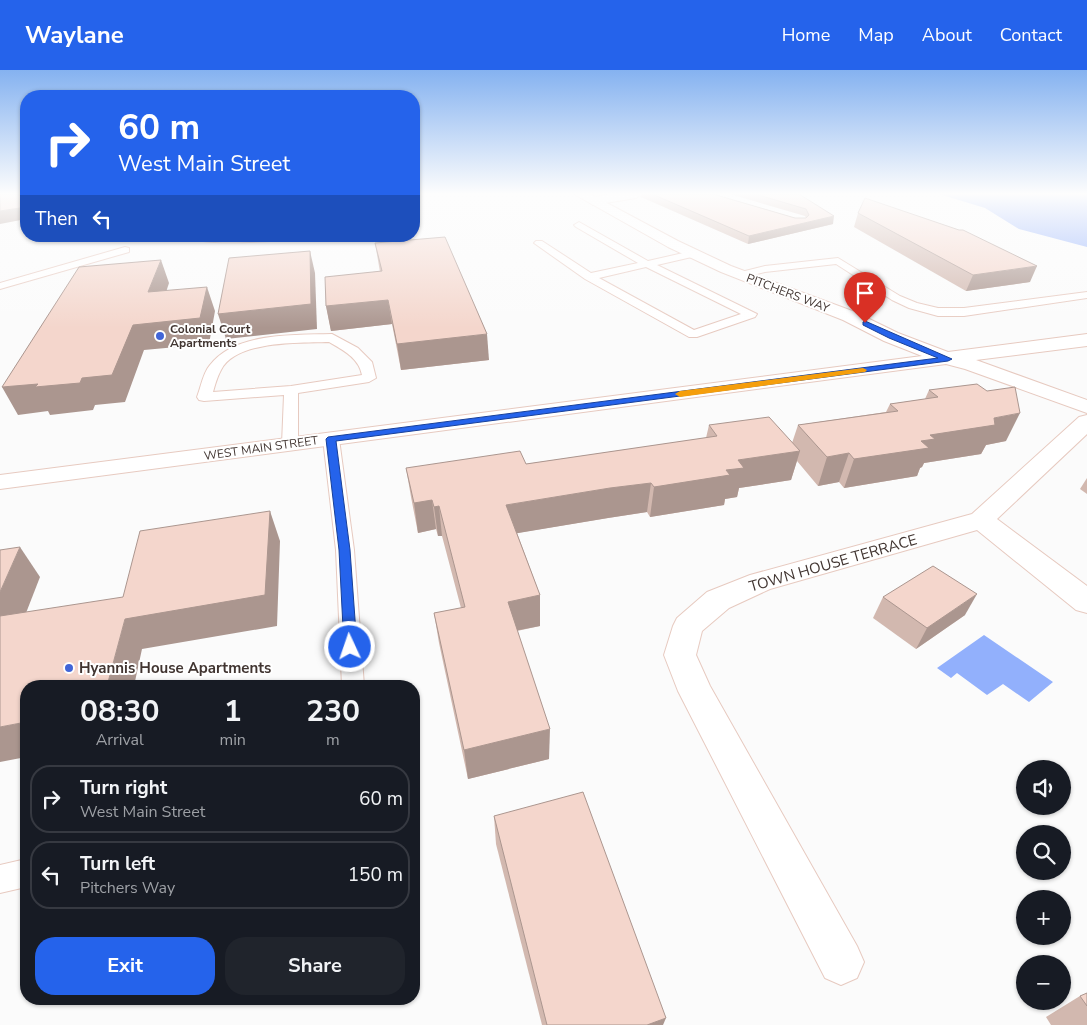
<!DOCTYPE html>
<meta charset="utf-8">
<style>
body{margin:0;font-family:"Nunito Sans",sans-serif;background:#20242c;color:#f1f3f6;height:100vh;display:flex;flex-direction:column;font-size:19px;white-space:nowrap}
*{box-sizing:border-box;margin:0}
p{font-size:16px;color:#9ea1a6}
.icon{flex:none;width:28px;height:28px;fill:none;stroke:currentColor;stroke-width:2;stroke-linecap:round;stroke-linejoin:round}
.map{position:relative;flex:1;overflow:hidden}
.sheet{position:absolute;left:20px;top:610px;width:400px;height:325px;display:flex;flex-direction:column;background:#171b24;border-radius:20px;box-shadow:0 1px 4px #0004}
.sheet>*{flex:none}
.banner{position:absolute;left:20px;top:20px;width:400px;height:152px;border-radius:20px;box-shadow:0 1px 4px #0004;background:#2563eb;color:#fff;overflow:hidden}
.buttons{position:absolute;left:1016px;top:690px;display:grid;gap:10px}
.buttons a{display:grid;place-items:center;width:55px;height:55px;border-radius:50%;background:#171b24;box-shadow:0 1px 4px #0004;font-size:25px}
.pin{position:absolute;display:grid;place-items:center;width:42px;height:42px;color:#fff;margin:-51px -21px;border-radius:50% 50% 50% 0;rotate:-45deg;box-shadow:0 0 5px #0007}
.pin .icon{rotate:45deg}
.me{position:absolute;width:55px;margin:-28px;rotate:357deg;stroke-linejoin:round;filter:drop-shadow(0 0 4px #0008)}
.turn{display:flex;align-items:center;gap:18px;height:105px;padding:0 15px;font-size:22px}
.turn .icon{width:65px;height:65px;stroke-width:2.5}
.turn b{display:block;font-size:35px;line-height:42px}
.then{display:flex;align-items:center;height:48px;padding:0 15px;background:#0003;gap:10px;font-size:19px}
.eta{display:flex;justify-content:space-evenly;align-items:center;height:85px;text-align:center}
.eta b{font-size:30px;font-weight:700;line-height:35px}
.action{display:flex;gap:10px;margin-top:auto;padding:10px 15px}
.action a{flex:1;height:58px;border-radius:20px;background:#2563eb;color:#fff;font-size:20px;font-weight:700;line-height:58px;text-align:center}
.action a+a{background:#20242c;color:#f1f3f6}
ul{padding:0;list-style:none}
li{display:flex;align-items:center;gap:15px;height:68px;margin:0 10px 8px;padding:0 5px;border:2px solid #363941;border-radius:20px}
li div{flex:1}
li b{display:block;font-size:19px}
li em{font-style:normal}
header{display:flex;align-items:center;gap:30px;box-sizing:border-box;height:70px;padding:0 25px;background:#2563eb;color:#fff}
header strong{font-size:24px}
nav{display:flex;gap:28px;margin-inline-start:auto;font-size:18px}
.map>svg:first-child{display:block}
</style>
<header>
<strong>Waylane</strong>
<nav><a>Home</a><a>Map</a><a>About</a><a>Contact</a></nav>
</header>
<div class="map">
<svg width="1087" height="955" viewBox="0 0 1087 955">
<rect width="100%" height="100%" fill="#fbfbfb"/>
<g fill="#92b0fc">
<polygon points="939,124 1087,124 1087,177 1019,159 985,138"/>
<polygon points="984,565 1053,612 1029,632 1003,614 987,625 957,603 951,608 937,598"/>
</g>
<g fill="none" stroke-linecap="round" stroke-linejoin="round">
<g stroke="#e7cac0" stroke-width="2">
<g id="service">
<path d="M579 152 648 191 692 181 696 182V186L657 195 757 244 755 247 697 267H689L585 209 534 173 536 171H542L591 203 638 193 576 157 574 155ZM646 197 741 244 694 260 599 208Z"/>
<polygon points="125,177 129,178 129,182 0,219 0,213"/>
<polygon points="838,188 900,226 917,233 938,238 964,238 1087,222 1087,228 964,246 938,246 909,238 892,230 836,194 765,202 741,208 736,205 737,203 765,196"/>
<path d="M332 264 358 278 372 292 376 308 369 312 298 323V374L296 377H284L282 374 284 325 204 331 199 330 197 327C201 317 203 303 210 295 235 262 295 265 332 264ZM329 272C343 280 359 288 362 305L291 316 213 322C215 315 217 307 221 300 236 270 301 273 329 272Z"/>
<polygon points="331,364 337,366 339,369 354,480 364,616 342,616 336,480 323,369 325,366"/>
<polygon points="26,789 26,817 0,823 0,795"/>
</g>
</g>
<g stroke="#e7cac0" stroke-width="2">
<g id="minor">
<polygon points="612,124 642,124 636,128 593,135 587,131 589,128"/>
<path d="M188 166H293L286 170C269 171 198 177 188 166Z"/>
<polygon points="1087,345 1087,364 997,449 1087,516 1087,543 1076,540 977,460 770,519 729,538 702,561 696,585 710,616 857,876 864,892 857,908 841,915 825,908 678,621 664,585 673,556 677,548 707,522 750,505 972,444 1079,347"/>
</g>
</g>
<g stroke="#e7cac0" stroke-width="2">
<polygon id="secondary" points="574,124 590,124 678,171 731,196 855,242 898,263 948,282 1087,264 1087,276 976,290 1087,330 1087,343 965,299 946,294 0,419 0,405 922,286 884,271 843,250 721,202 668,177"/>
</g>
<use href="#service" fill="#fff" fill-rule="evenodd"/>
<use href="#minor" fill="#fff" fill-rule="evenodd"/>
<use href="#secondary" fill="#fff" fill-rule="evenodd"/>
</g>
<g fill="#d2b8af">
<polygon points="642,124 713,124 795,148 806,148 805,146 730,124 799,124 833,154 748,174 641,127"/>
<polygon points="858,143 1030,212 966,221 854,157"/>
<polygon points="375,173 489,290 401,300 392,254 331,261 326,236 380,202"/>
<polygon points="929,320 1006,371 986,375 981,384 924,393 922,397 920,398 917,406 844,418 839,412 818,416 797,391 791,410 739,418 737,427 725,429 724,435 650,447 647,442 608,448 517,463 540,525 540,556 517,561 549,689 468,709 439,573 434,543 461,538 442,466 438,466 436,459 418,463 411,427 406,398 526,394 706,368 709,355 792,373 798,355 886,342 890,334 925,329"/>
<polygon points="1087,408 1087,424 1080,419"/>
<polygon points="883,527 965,545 916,579 873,548"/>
<polygon points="494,746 663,955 542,955 496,774"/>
<polygon points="1087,923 1087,955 1051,955 1046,947 1080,926"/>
</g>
<g fill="#ab968f">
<polygon points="26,137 26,149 0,154 0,141"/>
<polygon points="834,146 833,154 748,174 749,166"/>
<polygon points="310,181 315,203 317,259 226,269 218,244"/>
<polygon points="161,190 169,213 158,247 148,222"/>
<polygon points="1037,196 1030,212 966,221 973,205"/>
<polygon points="207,217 215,241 209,274 144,280 125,332 95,335 93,340 50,345 48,341 18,345 2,317 82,308 133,255"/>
<polygon points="388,230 392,254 331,261 326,236"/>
<polygon points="487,264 489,290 401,300 397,274"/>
<polygon points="1020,343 1006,371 986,375 981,384 924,393 922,397 920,398 917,406 844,418 854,389 930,365 994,348"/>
<polygon points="800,381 791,410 739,418 737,427 725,429 724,435 650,447 654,417 726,400 738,390"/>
<polygon points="849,383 839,412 818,416 827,387"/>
<polygon points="651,413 647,442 608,448 507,465 506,435 610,418"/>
<polygon points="432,430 436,459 418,463 414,433"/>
<polygon points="439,436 442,466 438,466 434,437"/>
<polygon points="270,441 280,471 277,556 142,579 134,616 107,616 125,549"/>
<polygon points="20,477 40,507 12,579 0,564 0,522"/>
<polygon points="977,524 965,545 916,579 927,558"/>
<polygon points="540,525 540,556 509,562 508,532"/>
<polygon points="26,652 26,687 0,692 0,657"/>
<polygon points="550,659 549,689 468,709 464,680"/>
<polygon points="666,948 663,955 647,955"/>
</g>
<g fill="#f4d6cc" stroke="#ab968f">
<polygon points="0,124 16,124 26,128 26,137 0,141"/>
<polygon points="652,124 713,124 795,148 806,148 809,145 806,139 755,124 799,124 834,146 749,166"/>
<polygon points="865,128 959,160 963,160 1037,196 973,205 858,143"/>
<polygon points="445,167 487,264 397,274 388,230 326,236 325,207 382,201 375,173"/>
<polygon points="310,181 311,234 218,244 229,188"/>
<polygon points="161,190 148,222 207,217 200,248 133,255 112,305 82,308 80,313 35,317 38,314 2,317 79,197"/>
<polygon points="977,314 987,321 1015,317 1020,343 994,348 995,355 930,365 935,369 921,371 929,378 854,389 849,383 827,387 798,355 898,341 890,334 938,327 929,320"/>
<polygon points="769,347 800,381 738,390 744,398 726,400 730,405 654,417 651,413 610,418 506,435 540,525 508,532 550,659 464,680 434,543 465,537 439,436 434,437 432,430 414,433 406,398 520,381 526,394 717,366 709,355"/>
<polygon points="270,441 265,525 125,549 107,616 26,616 26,652 0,657 0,546 123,527 140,461"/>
<polygon points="20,477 0,522 0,480"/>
<polygon points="933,496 977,524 927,558 883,527"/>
<polygon points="583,722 666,948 647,955 547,955 494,746"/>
<polygon points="1087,923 1087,936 1080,926"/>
</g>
<linearGradient id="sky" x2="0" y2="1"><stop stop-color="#85b2f0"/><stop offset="0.48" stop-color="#fdfdfd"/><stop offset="1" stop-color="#fdfdfd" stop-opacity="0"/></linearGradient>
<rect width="1087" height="258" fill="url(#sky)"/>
<polygon fill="#2563eb" stroke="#184099" points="865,251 952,289 948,291 336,371 350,480 357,577 355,581 346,581 344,577 339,480 326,369 328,367 938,288 889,268 863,255 863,252"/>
<polygon fill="#f59e0b" points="863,298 867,300 865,302 680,327 675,324 680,321"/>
<g fill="#4165d7" stroke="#fff" stroke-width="2">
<circle cx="160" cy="266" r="5"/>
<circle cx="69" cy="598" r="5"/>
</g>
<g text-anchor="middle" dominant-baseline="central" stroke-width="4" stroke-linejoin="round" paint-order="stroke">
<g font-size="12" fill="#413531" stroke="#fff">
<text transform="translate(788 223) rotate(21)">PITCHERS WAY</text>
<text transform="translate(261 378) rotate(-8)">WEST MAIN STREET</text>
</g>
<g font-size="12" font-weight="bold" fill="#413531" stroke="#fff" text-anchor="start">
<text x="170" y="259">Colonial Court<tspan x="170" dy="14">Apartments</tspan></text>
</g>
<g font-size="15" fill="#413531" stroke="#fff">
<text transform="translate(833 493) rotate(-16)">TOWN HOUSE TERRACE</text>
</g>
<g font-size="15" font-weight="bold" fill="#413531" stroke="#fff" text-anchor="start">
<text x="79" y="598">Hyannis House Apartments</text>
</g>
</g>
</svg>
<div class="buttons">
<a><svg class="icon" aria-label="sound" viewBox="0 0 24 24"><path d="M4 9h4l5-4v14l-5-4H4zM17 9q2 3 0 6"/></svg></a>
<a><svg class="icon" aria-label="search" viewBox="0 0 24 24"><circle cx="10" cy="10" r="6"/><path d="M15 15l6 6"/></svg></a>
<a>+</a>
<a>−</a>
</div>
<div class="pin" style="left:865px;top:253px;background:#d93025"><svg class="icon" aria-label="arrive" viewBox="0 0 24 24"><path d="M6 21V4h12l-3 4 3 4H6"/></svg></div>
<svg class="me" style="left:350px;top:577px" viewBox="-20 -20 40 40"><circle r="17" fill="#2563eb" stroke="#fff" stroke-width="3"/><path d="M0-11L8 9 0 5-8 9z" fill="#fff"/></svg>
<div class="banner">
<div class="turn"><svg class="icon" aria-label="right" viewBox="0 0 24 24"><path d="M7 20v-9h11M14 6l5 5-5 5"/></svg><div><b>60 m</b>West Main Street</div></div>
<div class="then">Then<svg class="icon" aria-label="left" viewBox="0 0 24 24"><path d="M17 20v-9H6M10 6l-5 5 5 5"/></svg></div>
</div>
<section class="sheet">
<div class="eta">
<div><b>08:30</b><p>Arrival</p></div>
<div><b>1</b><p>min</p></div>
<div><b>230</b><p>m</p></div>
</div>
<ul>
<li><svg class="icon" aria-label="right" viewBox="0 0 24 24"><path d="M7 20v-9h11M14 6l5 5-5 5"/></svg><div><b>Turn right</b><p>West Main Street</p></div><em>60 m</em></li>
<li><svg class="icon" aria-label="left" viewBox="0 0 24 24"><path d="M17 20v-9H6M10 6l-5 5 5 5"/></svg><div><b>Turn left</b><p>Pitchers Way</p></div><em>150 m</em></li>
</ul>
<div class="action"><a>Exit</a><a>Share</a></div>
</section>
</div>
